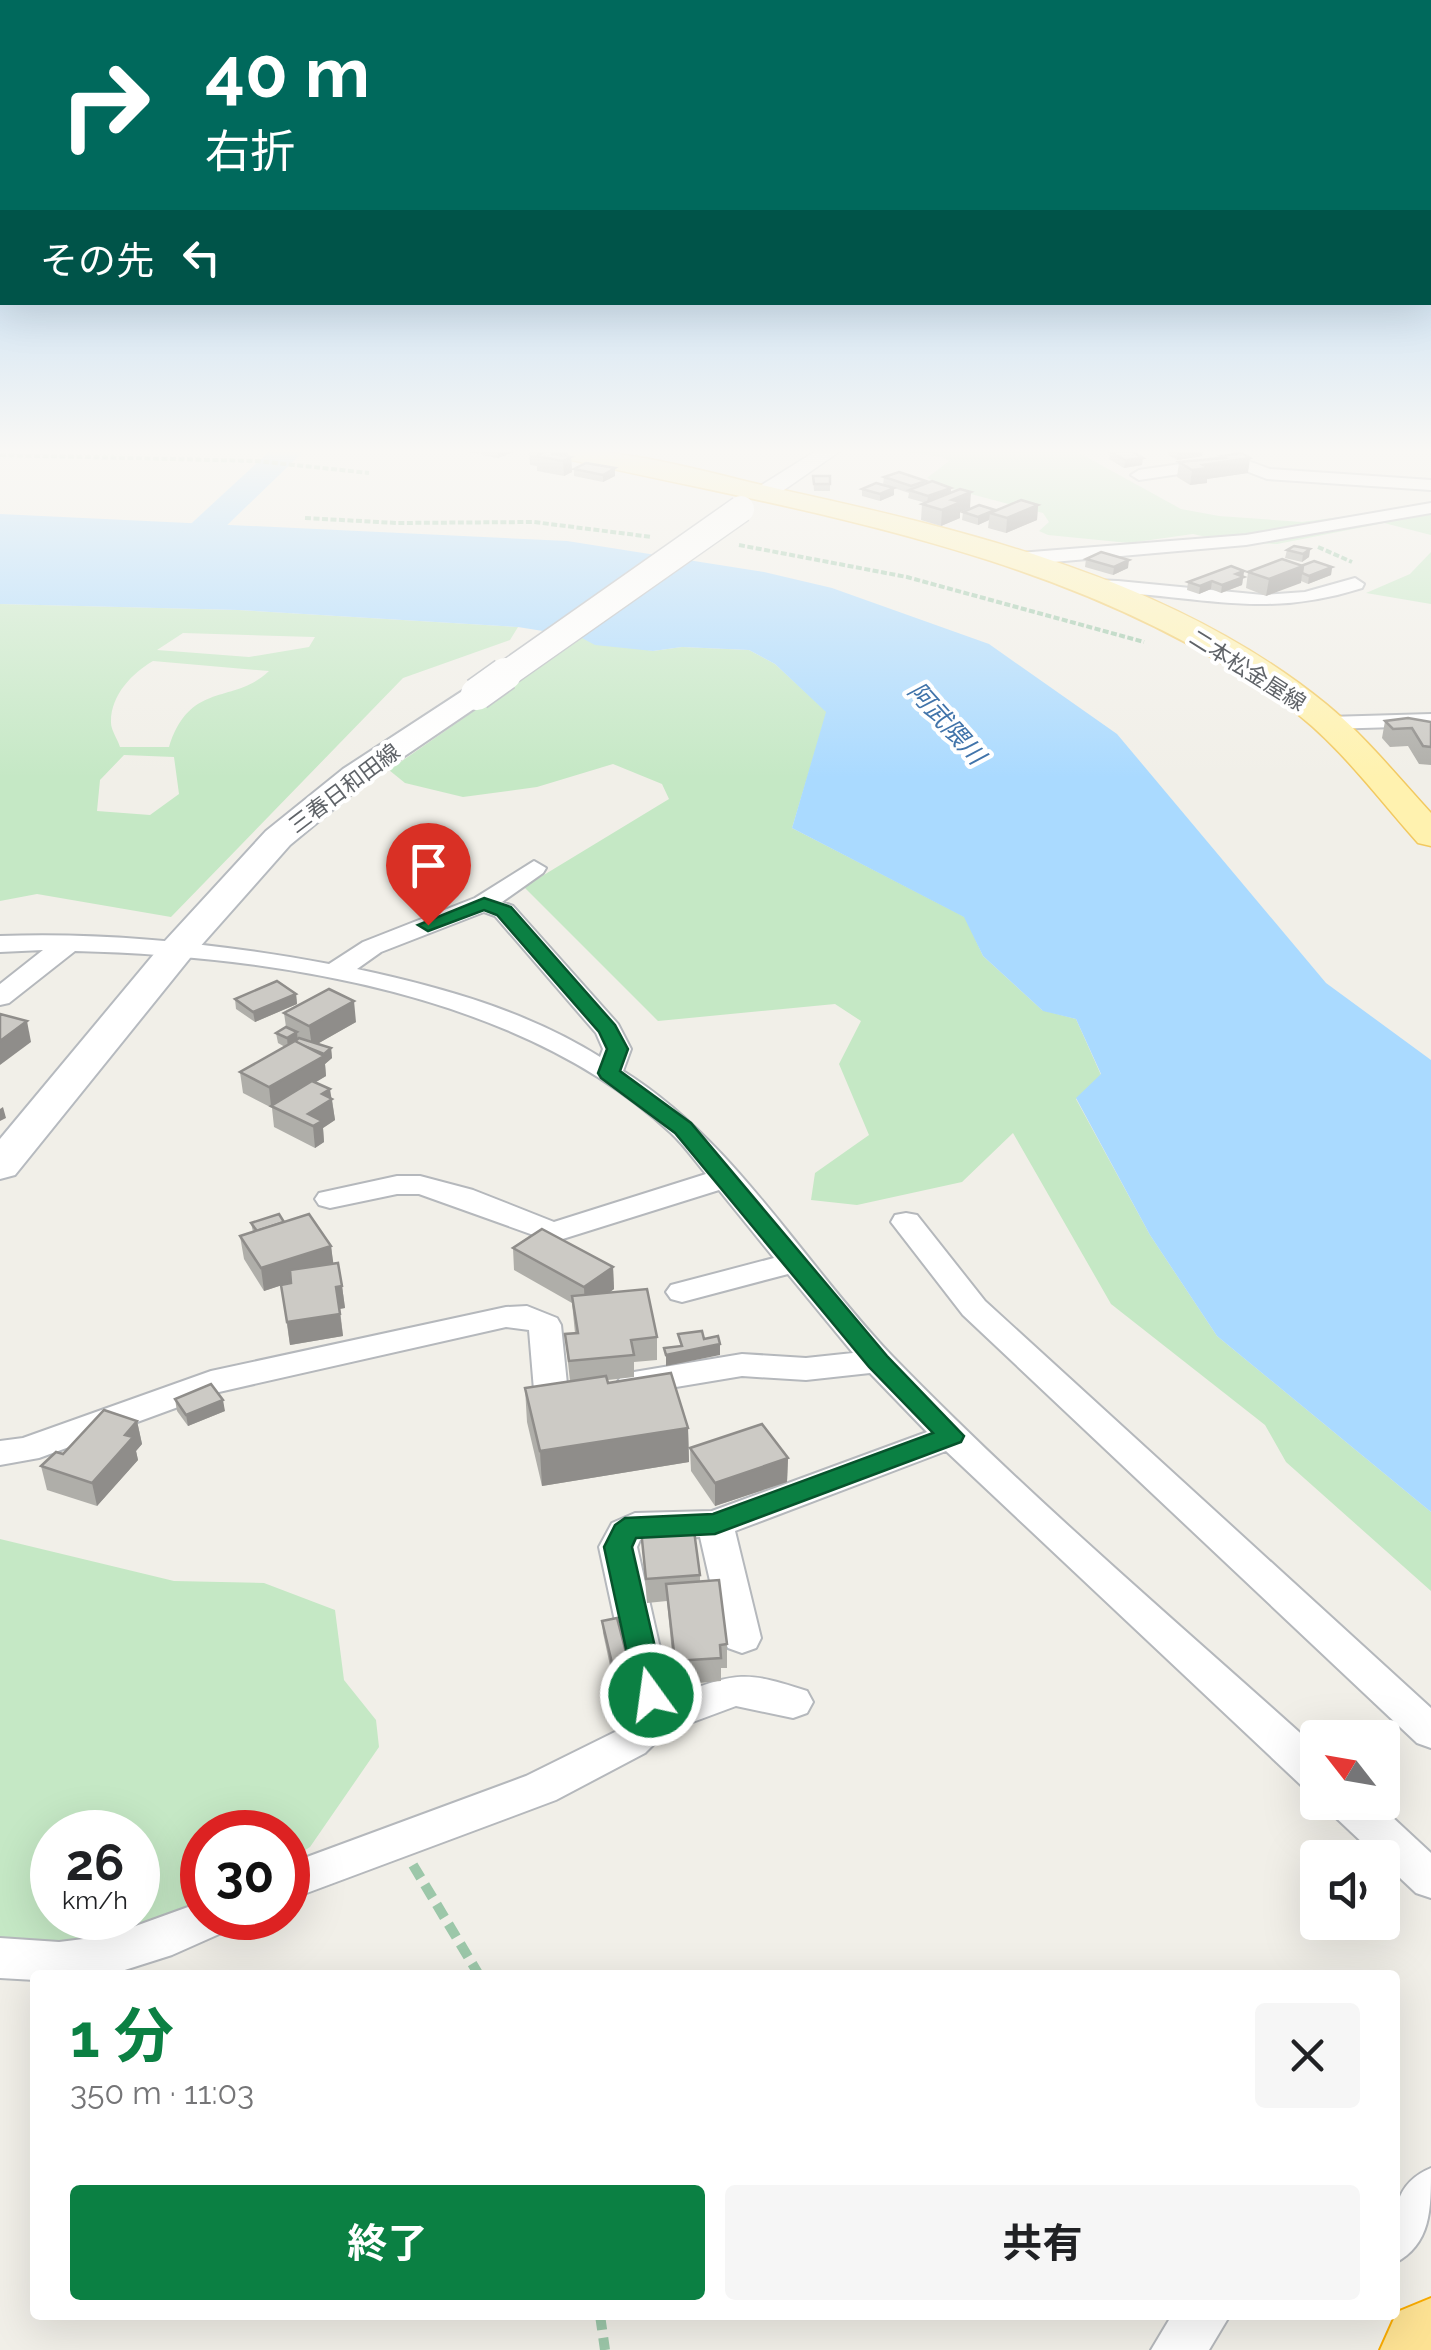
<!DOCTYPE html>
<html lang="ja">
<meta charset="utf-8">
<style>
body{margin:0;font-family:Raleway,"Noto Sans JP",sans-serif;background:#f6f6f6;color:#202124;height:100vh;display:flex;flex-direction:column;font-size:38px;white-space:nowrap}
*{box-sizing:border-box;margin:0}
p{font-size:32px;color:#757577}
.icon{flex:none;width:55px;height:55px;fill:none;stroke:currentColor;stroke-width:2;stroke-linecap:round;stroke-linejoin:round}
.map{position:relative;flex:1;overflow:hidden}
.panel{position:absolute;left:30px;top:1970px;width:1370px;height:350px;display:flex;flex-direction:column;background:#fff;border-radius:10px;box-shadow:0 10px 40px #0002}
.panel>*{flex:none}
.top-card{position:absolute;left:0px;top:0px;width:1432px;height:305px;box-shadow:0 10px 40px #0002;background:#00695c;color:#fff;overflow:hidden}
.needle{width:65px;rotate:301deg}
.tools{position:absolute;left:1300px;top:1720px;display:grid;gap:20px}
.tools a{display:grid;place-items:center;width:100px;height:100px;border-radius:10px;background:#fff;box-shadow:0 10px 40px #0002;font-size:50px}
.speed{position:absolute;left:30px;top:1810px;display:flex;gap:20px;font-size:50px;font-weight:700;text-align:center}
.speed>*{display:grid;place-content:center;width:130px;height:130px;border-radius:50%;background:#fff;box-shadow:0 10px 40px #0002;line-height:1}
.speed small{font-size:25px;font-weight:400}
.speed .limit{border:15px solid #d22;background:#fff;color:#111}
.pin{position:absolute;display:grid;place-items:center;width:85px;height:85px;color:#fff;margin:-102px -42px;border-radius:50% 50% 50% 0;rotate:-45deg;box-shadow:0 0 10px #0007}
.pin .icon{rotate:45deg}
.me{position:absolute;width:110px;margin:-55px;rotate:346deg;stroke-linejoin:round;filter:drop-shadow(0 0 8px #0008)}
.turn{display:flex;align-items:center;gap:35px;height:210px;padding:0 40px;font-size:45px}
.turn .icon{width:130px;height:130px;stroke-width:2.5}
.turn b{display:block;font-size:70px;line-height:85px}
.then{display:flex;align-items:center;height:95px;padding:0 40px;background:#0003;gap:20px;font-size:38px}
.round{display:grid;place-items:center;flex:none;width:105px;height:105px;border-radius:10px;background:#f6f6f6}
.headline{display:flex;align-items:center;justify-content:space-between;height:170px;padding:0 40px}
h1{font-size:60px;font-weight:700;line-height:75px;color:#0b8043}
.primary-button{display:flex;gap:20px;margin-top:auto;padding:20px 40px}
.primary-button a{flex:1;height:115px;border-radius:10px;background:#0b8043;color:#fff;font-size:40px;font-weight:700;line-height:115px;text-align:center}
.primary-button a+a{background:#f6f6f6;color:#202124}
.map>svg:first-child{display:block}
</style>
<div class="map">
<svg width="1431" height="2350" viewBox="0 0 1431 2350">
<rect width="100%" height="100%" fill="#f1efe8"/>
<g fill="#c5e8c5" fill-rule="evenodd">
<polygon points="882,449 1072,449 1181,509 1219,516 1302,522 1431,505 1431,535 1384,523 1277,544 1228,542 1193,534 1129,543 1048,535 1039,531 1049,522 1043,513 952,489 927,478 949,461 943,457"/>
<polygon points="1431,552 1431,604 1366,593 1410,574"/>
<path d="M0 604 238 610 518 627 510 640 403 678 171 917 37 894 0 901ZM183 633 314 637H315L309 647 249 657 157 650ZM153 661 269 671C234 705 190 680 169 747H120C118 740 111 730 111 723 110 696 132 673 153 661ZM124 755 174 757 179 794 150 815 97 811 100 780Z"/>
<polygon points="580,637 653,651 682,647 749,650 775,664 827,712 792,828 965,917 983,956 1042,1010 1076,1019 1101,1075 1076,1099 1150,1235 1217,1336 1431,1512 1431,1591 1286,1462 1265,1425 1111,1304 1013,1133 962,1182 857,1205 811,1200 815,1173 869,1135 839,1064 861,1021 835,1004 658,1021 524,887 669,799 662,784 613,764 537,787 463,797 405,783 389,770"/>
<path d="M0 1539 174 1581 264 1583 335 1610 344 1680 376 1720 379 1747 310 1847 288 1861V1832H202V1910L43 1952 0 1949ZM52 1832H138V1918H52Z"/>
</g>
<polygon fill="#aadaff" points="0,514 567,541 764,572 832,588 989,644 1117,734 1326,983 1431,1060 1431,1512 1217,1336 1150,1235 1076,1098 1101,1074 1076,1019 1043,1011 983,956 964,917 792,828 826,712 775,664 749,650 682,647 653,651 595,645 580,637 518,627 238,610 0,604"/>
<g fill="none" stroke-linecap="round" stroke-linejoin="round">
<polygon fill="#aadaff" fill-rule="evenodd" points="272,449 306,449 192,559 180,563 168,559 162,552 168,545"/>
<g stroke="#b5b8bc" stroke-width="4">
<g id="minor">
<polygon points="1235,456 1270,469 1431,480 1431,490 1267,479 1233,466 1139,480 1131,475 1139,470"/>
<polygon points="1431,503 1431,513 1246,545 1019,565 1010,559 1019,553 1246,535"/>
<path d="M1355 578 1364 584 1362 588C1259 621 1195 593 1094 592L1085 586 1094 580 1118 581 1263 595 1305 592Z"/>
<polygon points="1431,714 1431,726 1328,729 1317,723 1328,717"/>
<path d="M534 861 546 868 543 873 502 902 513 906 618 1024 631 1049 623 1071C735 1141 803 1263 893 1357 1027 1495 1175 1620 1318 1749V1792L1303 1787 946 1451 735 1531 761 1638 756 1648 742 1653 728 1648 723 1638 700 1537 640 1540 637 1547 671 1697C735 1674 741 1669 807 1691L813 1702 807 1713 793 1718 736 1706 666 1732 645 1753 556 1800 288 1900V1864L526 1776 617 1731 632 1716 631 1695 599 1547 612 1523 635 1513 712 1511 927 1432 870 1373 806 1380 742 1376 634 1394 622 1391 617 1383 622 1375 634 1372 742 1354 806 1358 853 1353 788 1274 682 1302 671 1299 666 1292 671 1285 774 1258 719 1190 553 1242 419 1194H397L330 1208 319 1205 315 1199 319 1193 397 1176H420L473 1190 554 1222 706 1174C695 1161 684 1145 671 1133 521 993 273 956 75 951L9 1003 0 1005V984L43 950 0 952V936C110 932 221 944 329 964L363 942 475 898ZM484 912 495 916 596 1033 603 1049 600 1057C527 1011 441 987 357 969L381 952Z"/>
<polygon points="906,1213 917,1215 985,1301 1431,1708 1431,1748 1417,1743 963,1315 891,1222 895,1215"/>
<path d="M527 1306 557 1318 561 1325 567 1384 584 1381 596 1384 601 1392 596 1400C572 1407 549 1415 534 1390L529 1330 506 1327 219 1392 39 1458 0 1465V1441L23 1438 211 1371 506 1307Z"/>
<polygon points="1326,1802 1376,1802 1431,1853 1431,1898 1416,1893 1332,1814"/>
<polygon points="202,1902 202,1918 232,1918 226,1931 172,1955 109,1975 35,1975 35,1980 0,1978 0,1938 59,1942 108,1936"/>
<path d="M1431 2168C1431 2210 1431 2244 1395 2263 1395 2222 1388 2186 1431 2168Z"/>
<polygon points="1172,2315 1230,2315 1209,2350 1151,2350"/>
</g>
</g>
<g stroke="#b5b8bc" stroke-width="3">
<polygon id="tertiary" points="819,449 843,449 771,499 755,499 752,494 755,489"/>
</g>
<g stroke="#b6babf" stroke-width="4">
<polygon id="secondary" points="477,685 487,688 492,694 487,700 365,783 290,845 190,958 15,1175 0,1179 0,1139 164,942 266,831 343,769 467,688"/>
</g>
<g stroke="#f2c960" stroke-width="3">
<path id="primary" d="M545 449C624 447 705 472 783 490 970 531 1174 580 1326 704 1365 736 1397 776 1431 813V846L1418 843C1376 796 1338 743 1287 706 1074 551 809 513 558 457Z"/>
</g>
<g stroke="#f9ab00" stroke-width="4">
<polygon id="motorway" points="1431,2298 1431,2350 1380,2350 1397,2312"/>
</g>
<g stroke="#9cc7a9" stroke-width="4" stroke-dasharray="6 2.5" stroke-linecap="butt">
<polyline points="0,455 257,461 369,473"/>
<polyline points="305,518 397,523 534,522 652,537"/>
<polyline points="739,545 907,577 1144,642"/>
<polyline points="1318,547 1352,562"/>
</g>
<g stroke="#9cc7a9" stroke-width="10" stroke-dasharray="15 8" stroke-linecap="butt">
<polyline points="413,1865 479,1975"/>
<polyline points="600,2315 605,2350"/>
</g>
<use href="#minor" fill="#fff" fill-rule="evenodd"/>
<use href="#tertiary" fill="#fff" fill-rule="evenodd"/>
<use href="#secondary" fill="#fff" fill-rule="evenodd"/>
<use href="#primary" fill="#fff2af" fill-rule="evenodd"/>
<use href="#motorway" fill="#fde293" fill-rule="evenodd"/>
<g stroke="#b6babf" stroke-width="29" stroke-linecap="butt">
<polyline id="secondary-bridge-far1" points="502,677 741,509"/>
</g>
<g stroke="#b6babf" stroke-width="35" stroke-linecap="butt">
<polyline id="secondary-bridge" points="477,694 505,674"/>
</g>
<use href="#secondary-bridge-far1" stroke="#fff" stroke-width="26"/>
<use href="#secondary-bridge" stroke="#fff" stroke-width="32"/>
</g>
<g fill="#afaea9">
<polygon points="462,449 522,449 498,458 481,455 481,452 477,454 463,451"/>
<polygon points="532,449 568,449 568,457 571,457 572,472 564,476 537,471 537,466 530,465 529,450"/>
<polygon points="1168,449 1203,449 1202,456 1177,460 1168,455"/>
<polygon points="1110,452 1142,465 1124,468 1109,459"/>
<polygon points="1221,456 1248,473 1207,479 1207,483 1190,485 1177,477 1179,462 1221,459"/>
<polygon points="574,469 615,476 603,482 574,476"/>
<polygon points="813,476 830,476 830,491 814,491"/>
<polygon points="884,477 926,481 926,484 951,488 951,493 970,508 960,512 960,518 941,526 921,520 922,504 926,503 908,498 909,493 894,488 894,495 880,501 862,496 862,489 883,485"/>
<polygon points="1038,505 1037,520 1006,533 988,528 989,520 978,525 962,520 963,512"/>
<polygon points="1310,549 1309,557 1302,562 1285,558 1287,550"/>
<polygon points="1086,559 1128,568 1113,575 1085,567"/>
<polygon points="1301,566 1332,567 1331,575 1308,584 1301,581 1266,596 1246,588 1248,572"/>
<polygon points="1244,571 1242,585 1221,593 1211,589 1199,594 1187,590 1188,582"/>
<polygon points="1385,721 1431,722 1431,765 1419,764 1408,746 1390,747 1382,738"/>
<polygon points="296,994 297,1004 255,1022 236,1009 235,999"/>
<polygon points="284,1013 356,1022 317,1044 331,1048 332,1058 325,1064 326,1076 316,1082 332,1099 335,1120 323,1128 324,1142 315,1148 274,1127 272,1108 243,1093 240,1072 285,1047 278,1043 276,1033 286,1027"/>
<polygon points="284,1222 331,1246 333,1264 342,1286 345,1308 340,1309 343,1336 290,1345 281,1285 291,1283 291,1282 264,1291 244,1259 240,1236 253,1232 251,1223"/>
<polygon points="513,1248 613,1267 614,1289 610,1292 657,1337 657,1360 634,1362 634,1377 608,1380 608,1383 688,1428 689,1462 542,1486 527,1422 525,1388 570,1381 565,1334 575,1333 572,1303 514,1270"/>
<polygon points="175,1399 225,1411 188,1426 177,1411"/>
<polygon points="137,1421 142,1444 136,1451 138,1460 97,1506 47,1490 41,1466 63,1454"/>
<polygon points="690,1448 788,1458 787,1482 715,1506 691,1471"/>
<polygon points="640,1520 700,1575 700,1581 727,1644 727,1668 721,1668 721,1681 675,1685 667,1601 647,1603"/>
<polygon points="602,1621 628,1672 612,1675 603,1633"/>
</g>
<g fill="#8f8d8a">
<polygon points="503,449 522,449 498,458 498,451"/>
<polygon points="563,449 568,449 568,459 571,457 572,472 564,476 563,461 553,454"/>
<polygon points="1203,449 1202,456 1177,460 1178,453"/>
<polygon points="1143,458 1142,465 1124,468 1125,460"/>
<polygon points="1250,458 1248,473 1207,479 1207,483 1190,485 1192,470 1203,465"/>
<polygon points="615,468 615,476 603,482 603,475"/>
<polygon points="894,488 894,495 880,501 880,494"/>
<polygon points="951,488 951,495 927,504 928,496"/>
<polygon points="971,492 970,508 960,512 960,518 941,526 942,510 952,500"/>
<polygon points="1038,505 1037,520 1006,533 1007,518"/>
<polygon points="990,513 989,520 978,525 978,517"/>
<polygon points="1310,549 1309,557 1302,562 1303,554"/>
<polygon points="1129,560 1128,568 1113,575 1114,567"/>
<polygon points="1303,566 1301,583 1266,596 1269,579"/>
<polygon points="1332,567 1331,575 1308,584 1309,576"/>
<polygon points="1244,571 1242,585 1221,593 1222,585 1236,574"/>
<polygon points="1212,581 1211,589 1199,594 1200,586"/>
<polygon points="296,994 297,1004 255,1022 253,1012"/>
<polygon points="354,1001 356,1022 312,1047 309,1026"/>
<polygon points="27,1021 31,1042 0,1065 0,1041"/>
<polygon points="297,1032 298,1042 288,1048 287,1038"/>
<polygon points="331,1048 332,1058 325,1064 326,1076 274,1107 271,1106 269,1087 324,1056 324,1054"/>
<polygon points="330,1089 335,1120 323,1128 324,1142 315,1148 313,1126 308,1114 322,1094"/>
<polygon points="3,1107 6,1118 0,1121 0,1109"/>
<polygon points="331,1246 334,1268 264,1291 261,1268"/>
<polygon points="613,1267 614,1289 585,1310 584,1287"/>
<polygon points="342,1286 345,1308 338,1309 336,1287"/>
<polygon points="340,1314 343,1336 290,1345 287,1322"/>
<polygon points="720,1344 720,1355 666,1366 666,1355"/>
<polygon points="223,1400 225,1411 188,1426 186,1415"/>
<polygon points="137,1421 142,1444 136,1451 138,1460 97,1506 92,1483 125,1435"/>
<polygon points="688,1428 689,1462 542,1486 540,1451"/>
<polygon points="788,1458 787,1482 715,1506 715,1483"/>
<polygon points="628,1660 628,1672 612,1675 612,1663"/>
</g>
<g fill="#cccac5" stroke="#8f8d8a" stroke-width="2.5">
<polygon points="532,449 563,449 553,454 571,457 563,461 536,456 543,453 529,450"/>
<polygon points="1128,449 1143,458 1125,460 1110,452"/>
<polygon points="1172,449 1203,449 1178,453"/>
<polygon points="1242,453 1250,458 1203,465 1209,468 1192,470 1179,462 1225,458 1221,456"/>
<polygon points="586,463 615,468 603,475 574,469"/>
<polygon points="899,472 926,481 911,486 884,477"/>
<polygon points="813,476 830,476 830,484 814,484"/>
<polygon points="932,481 951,488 928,496 909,490"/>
<polygon points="876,483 894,488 880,494 862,489"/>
<polygon points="960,489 971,492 952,500 961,502 942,510 922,504"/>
<polygon points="1021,500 1038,505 1007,518 990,513"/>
<polygon points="979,505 995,510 978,517 963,512"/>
<polygon points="1294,546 1310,549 1303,554 1287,550"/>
<polygon points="1101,552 1129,560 1114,567 1086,559"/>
<polygon points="1282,559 1303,566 1269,579 1248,572"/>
<polygon points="1314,561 1332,567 1309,576 1302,573 1303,566 1301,566"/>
<polygon points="1231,566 1244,571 1236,574 1244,577 1222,585 1212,581 1200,586 1188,582"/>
<polygon points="1408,718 1431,722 1431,747 1423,746 1412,728 1393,729 1385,721"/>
<polygon points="277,981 296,994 253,1012 235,999"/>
<polygon points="329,989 354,1001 309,1026 284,1013"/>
<polygon points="0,1014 27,1021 0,1041"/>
<polygon points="286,1027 297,1032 287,1038 276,1033"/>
<polygon points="299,1038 331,1048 324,1054 294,1042"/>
<polygon points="295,1041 324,1056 269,1087 240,1072"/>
<polygon points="312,1081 330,1089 322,1094 332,1099 308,1114 322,1121 313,1126 271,1106"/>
<polygon points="279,1214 284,1222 257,1231 251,1223"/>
<polygon points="309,1214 331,1246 261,1268 240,1236"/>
<polygon points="542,1229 613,1267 584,1287 513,1248"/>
<polygon points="338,1263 342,1286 336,1287 340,1314 287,1322 281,1285 291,1283 290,1270"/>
<polygon points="647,1289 657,1337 631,1340 634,1355 569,1361 565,1334 578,1333 572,1296"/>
<polygon points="702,1331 704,1339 718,1336 720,1344 666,1355 664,1348 682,1346 678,1334"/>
<polygon points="671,1373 688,1428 540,1451 525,1388 606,1376 608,1383"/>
<polygon points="211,1384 223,1400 186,1415 175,1399"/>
<polygon points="104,1410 137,1421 125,1435 133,1437 92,1483 41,1466 56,1452 63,1454"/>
<polygon points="762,1424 788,1458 715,1483 690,1448"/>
<polygon points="692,1516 700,1575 646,1579 640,1520"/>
<polygon points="719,1580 727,1644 720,1645 721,1658 675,1661 666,1584"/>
<polygon points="617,1618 628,1660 612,1663 602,1621"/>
</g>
<linearGradient id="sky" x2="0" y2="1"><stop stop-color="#8fc3f1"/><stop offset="0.58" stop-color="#f9f8f5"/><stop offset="1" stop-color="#f9f8f5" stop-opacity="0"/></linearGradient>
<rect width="1431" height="778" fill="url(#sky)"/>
<polygon fill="#0b8043" stroke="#07532c" stroke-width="2.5" points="484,898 511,907 615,1025 628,1049 620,1071 691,1123 887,1356 964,1436 961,1442 715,1534 636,1538 632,1547 666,1695 662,1703 651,1707 640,1703 636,1695 604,1547 615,1525 625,1518 713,1514 933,1433 869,1367 675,1133 601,1078 598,1073 607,1049 599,1032 497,915 484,910 428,931 418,925"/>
<g text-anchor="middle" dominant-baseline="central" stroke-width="8" stroke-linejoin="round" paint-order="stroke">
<g font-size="22" fill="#5f6368" stroke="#fff">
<text transform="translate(1248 670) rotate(32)">二本松金屋線</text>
<text transform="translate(344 788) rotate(-37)">三春日和田線</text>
</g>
<g font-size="25" font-style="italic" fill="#4174aa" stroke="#fff">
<text transform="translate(947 723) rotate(48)">阿武隈川</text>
</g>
</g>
</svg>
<div class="tools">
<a><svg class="needle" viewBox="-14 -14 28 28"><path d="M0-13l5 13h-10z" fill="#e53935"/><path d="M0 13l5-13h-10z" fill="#757577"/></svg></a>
<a><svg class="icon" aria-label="sound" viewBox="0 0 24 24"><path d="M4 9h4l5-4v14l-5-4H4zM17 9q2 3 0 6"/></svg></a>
</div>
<div class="speed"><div>26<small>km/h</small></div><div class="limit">30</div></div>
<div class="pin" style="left:428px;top:925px;background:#d93025"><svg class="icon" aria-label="arrive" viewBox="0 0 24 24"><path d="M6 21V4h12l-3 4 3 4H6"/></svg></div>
<svg class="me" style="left:651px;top:1695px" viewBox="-20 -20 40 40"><circle r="17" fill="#0b8043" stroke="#fff" stroke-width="3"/><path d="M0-11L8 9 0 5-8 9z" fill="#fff"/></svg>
<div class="top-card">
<div class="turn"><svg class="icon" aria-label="right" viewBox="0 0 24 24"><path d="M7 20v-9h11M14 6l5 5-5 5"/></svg><div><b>40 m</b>右折</div></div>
<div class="then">その先<svg class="icon" aria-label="left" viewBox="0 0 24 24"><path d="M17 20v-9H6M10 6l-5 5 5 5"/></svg></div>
</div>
<section class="panel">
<div class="headline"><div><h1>1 分</h1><p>350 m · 11:03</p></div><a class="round"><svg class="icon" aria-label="close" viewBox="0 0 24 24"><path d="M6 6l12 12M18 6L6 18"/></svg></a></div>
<div class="primary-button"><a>終了</a><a>共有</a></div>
</section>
</div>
